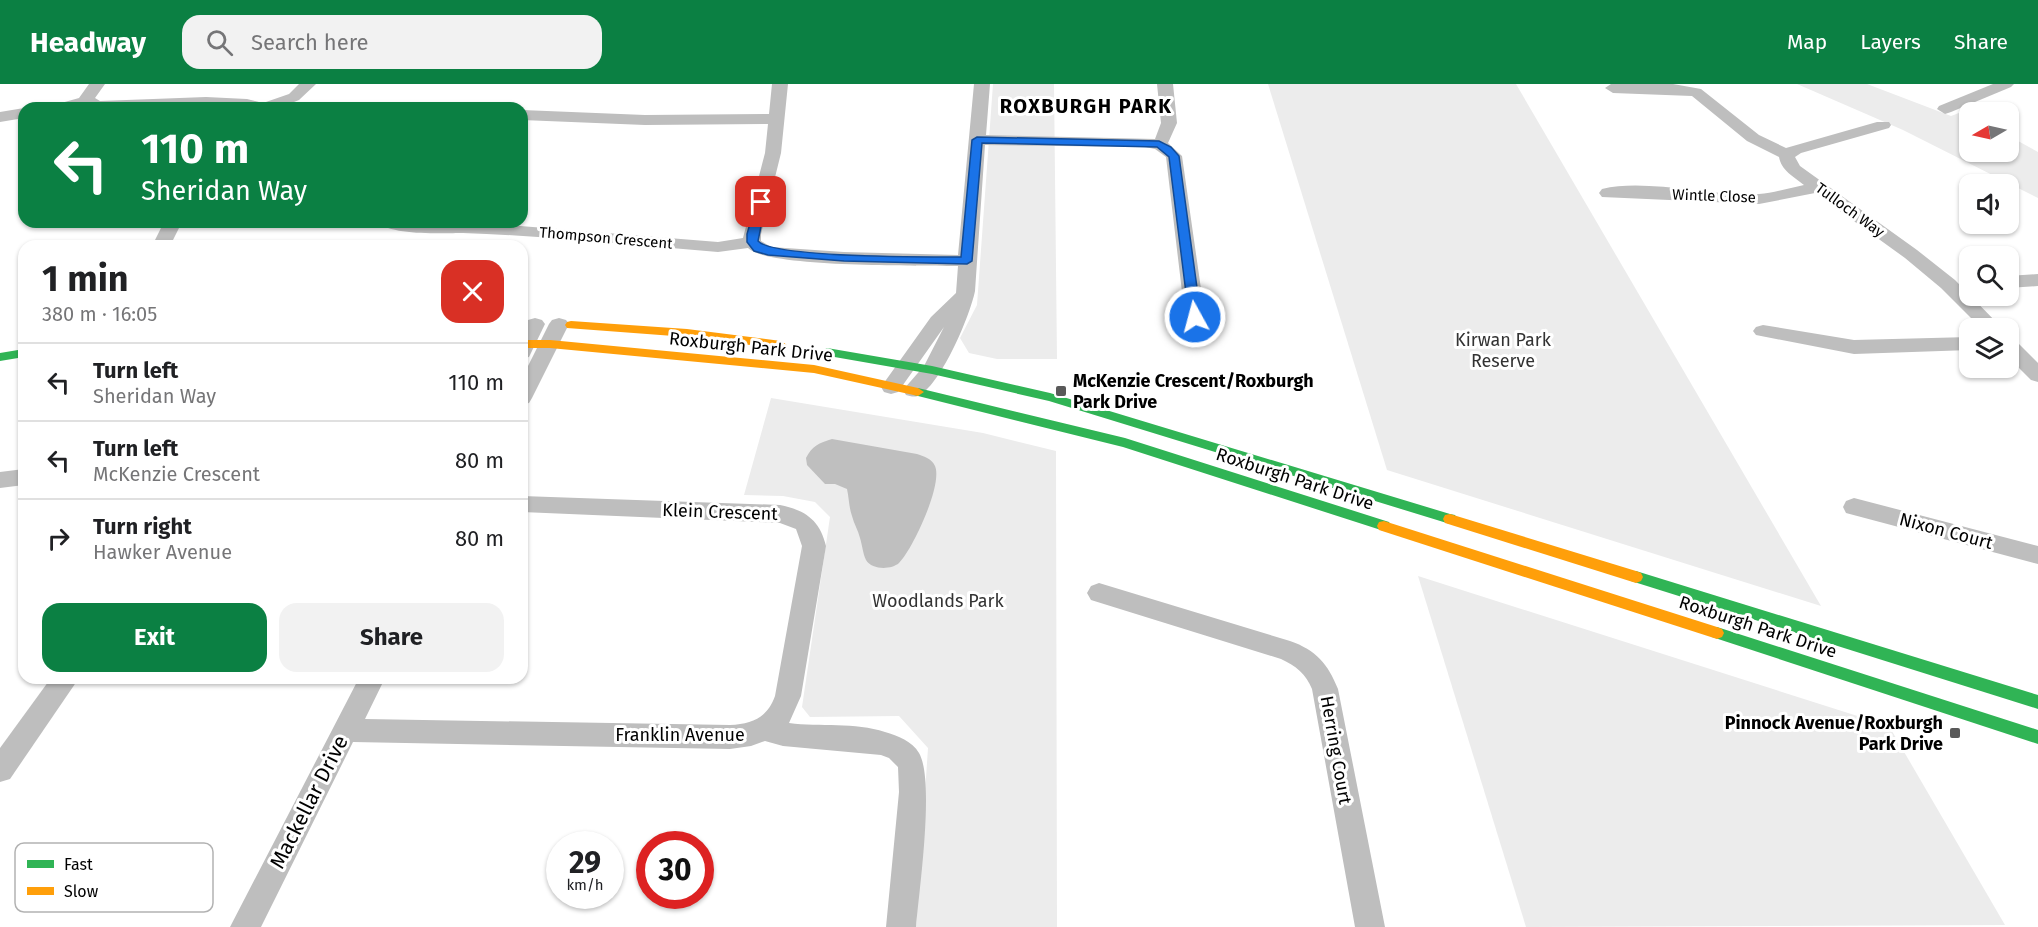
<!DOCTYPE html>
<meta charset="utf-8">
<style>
body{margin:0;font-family:"Fira Sans",sans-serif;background:#f2f2f2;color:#202124;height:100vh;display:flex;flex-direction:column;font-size:22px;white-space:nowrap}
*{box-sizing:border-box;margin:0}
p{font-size:20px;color:#757577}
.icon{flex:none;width:33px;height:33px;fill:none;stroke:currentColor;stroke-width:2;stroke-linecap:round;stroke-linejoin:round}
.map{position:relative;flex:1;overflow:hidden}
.details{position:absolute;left:18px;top:156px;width:510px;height:444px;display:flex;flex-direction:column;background:#fff;border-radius:18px;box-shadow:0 2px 4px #0004}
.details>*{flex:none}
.guide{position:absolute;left:18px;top:18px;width:510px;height:126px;border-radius:18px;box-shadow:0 2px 4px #0004;background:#0b8043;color:#fff;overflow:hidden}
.needle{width:39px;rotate:261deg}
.controls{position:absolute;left:1959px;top:18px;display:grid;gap:12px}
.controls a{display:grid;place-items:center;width:60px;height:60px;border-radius:12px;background:#fff;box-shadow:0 2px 4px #0004;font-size:30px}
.speed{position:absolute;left:546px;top:747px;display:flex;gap:12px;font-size:30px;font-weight:700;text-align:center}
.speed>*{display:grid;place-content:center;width:78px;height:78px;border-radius:50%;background:#fff;box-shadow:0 2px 4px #0004;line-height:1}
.speed small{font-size:15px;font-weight:400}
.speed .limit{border:9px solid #d22;background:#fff;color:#111}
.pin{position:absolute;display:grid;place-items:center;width:51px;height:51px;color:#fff;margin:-26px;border-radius:12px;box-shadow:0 3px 9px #0006}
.me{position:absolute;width:66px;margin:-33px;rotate:353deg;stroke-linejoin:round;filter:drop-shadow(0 0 4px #0008)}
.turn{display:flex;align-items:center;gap:21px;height:126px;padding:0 24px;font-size:27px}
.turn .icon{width:78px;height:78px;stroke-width:2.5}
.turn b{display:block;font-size:42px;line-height:51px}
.round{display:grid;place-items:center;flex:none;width:63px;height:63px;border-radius:18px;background:#f2f2f2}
.summary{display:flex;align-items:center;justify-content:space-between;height:102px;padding:0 24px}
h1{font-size:36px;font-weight:700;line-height:45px}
.action{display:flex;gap:12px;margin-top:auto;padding:12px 24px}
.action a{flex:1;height:69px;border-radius:18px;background:#0b8043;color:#fff;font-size:24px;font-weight:700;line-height:69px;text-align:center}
.action a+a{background:#f2f2f2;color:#202124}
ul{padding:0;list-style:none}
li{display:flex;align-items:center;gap:18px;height:78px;padding:0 24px;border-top:2px solid #e0e0e0}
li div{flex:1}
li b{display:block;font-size:22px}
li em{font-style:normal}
header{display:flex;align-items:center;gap:36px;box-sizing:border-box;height:84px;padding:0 30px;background:#0b8043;color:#fff}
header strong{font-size:28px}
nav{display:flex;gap:33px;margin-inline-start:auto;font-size:21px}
.search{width:420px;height:54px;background:#f2f2f2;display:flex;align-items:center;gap:15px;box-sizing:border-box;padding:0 21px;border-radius:18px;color:#757577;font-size:22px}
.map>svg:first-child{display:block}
</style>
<header>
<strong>Headway</strong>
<div class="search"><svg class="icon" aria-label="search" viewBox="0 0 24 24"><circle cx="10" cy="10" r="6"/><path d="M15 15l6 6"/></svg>Search here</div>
<nav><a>Map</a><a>Layers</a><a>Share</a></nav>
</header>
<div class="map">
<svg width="2038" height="843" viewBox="0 0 2038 843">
<rect width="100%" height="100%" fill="#fff"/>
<g fill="#ececec">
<polygon points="993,0 1054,0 1057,275 997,275 969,269 960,254 977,221"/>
<polygon points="1268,0 1516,0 1821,522 1387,386"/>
<polygon points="1797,0 1867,0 1951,32 1964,27 1969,30 1970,68 2008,68 2009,52 2038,68 2038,114 1903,46"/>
<polygon points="771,314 983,349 1056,367 1057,843 916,843 928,664 899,632 810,633 802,623 830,433 815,418 783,412 744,411"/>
<polygon points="1418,492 1889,642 2005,841 1526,843"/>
</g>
<path fill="#bfbfbf" d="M832 355 917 370C925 373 931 374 935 382 943 400 913 465 899 479 891 486 872 486 866 476 863 470 862 460 860 454 858 446 854 440 852 432 849 424 849 414 847 405L835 400H825L807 381 806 374C812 362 819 359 832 355Z"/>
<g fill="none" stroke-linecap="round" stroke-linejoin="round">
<g fill="#bebebe" fill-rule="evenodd">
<polygon points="89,0 105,0 95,14 100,17 206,13 247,15 263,19 289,10 299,0 316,0 299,16 279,24 206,22 52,24 54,21 79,14"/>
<path d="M772 0H788L781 69 761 150V157L771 163 844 168 958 171 974 0H990L986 51 1155 55 1161 39 1157 0H1173L1177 39 1168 59 1182 72 1205 233 1202 237 1195 239 1188 237 1185 233 1166 73 1155 65 1145 63 985 61 975 207C970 232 942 298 920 311 915 314 910 312 906 311L903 306 924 282 944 243 898 308 891 310 884 308 881 303 931 233 956 209 958 182C922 181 768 184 748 164L718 168C633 161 548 152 463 149 446 149 389 152 379 138L497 140 718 158 743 154 765 69 768 40 645 41 522 36V26L645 31 769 30Z"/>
<path d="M1611 0H1673L1701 5 1759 51 1786 64 1877 38H1889L1891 41 1889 44 1801 69 1795 73 1800 82 1917 166 1955 196 2002 244H1981L1941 204 1905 174 1815 109 1759 120 1602 113 1599 109 1602 105C1647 94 1711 113 1759 110 1773 109 1789 104 1804 101 1794 93 1781 86 1779 73L1747 57 1692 12 1613 9 1605 4Z"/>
<polygon points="1993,0 2014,0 2011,3 1951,28 1945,30 1937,25 1939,22"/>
<polygon points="24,24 24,34 0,38 0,28"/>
<polygon points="164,138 182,138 170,162 152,162"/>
<polygon points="2038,190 2038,202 2008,204 2008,192"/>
<polygon points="535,234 542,236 545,240 529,273 522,275 522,247 528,236"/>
<polygon points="559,234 566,236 569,240 532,314 529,319 522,321 522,294 549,240 552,236"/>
<polygon points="1763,241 1854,256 1970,253 1970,266 1854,270 1756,251 1753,247 1756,243"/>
<polygon points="2008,255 2015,256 2038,279 2038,298 2031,296 2008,273"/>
<polygon points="24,385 24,401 0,404 0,388"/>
<path d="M522 412 780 421C805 426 820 436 826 462L801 612 789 639C820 643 855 638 885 648 898 652 912 657 919 669 935 696 919 807 916 843H886L899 708 898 683 889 674 881 671 783 662 765 657 751 662 730 665 353 658 261 843H230L359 594H385L365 635 730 641C752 640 767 634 775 612L802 462 796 445 780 439 522 428Z"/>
<polygon points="1854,414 2038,462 2038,480 1846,429 1843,423 1846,417"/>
<path d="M1099 499 1290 557C1316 566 1328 580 1338 605L1385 843H1355L1312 605C1306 590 1296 582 1281 575L1091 516 1087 509 1091 502Z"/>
<polygon points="51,594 79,594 10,695 0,698 0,664"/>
</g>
<g fill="#30b455" fill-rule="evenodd">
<polygon points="827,264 932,282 1050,309 1450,430 1455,431 1457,435 1455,439 1450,440 1049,317 932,290 823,271 821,268"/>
<polygon points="24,265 24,273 0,277 0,269"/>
<polygon points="918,304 1125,354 1389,438 1391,442 1389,446 1384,447 1123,363 914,311 912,308 914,305"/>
<polygon points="1636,487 2038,611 2038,625 1631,497 1629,493 1631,489"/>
<polygon points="1717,543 2038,646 2038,660 1712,553 1710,549 1712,545"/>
</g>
<g fill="#ff9f0a" fill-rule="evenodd">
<polygon points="571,237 687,245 781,257 787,261 781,265 687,253 567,244 565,241 567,238"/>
<polygon points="522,256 550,256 814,281 918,304 924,308 918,312 814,289 550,264 522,264"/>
<polygon points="1450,430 1636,487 1641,489 1643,493 1641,497 1636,499 1445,439 1443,435 1445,431"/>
<polygon points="1384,437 1717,543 1722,545 1724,549 1722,553 1717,555 1379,446 1377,442 1379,438"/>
</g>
</g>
<path fill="#1a73e8" stroke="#114b97" stroke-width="1.5" d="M977 53 1159 57 1171 63 1179 72 1201 233 1199 236H1191L1189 233 1169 73 1157 63 982 59 972 177 967 180 844 177 768 171 754 167 747 158V150L756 118 761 115 766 118 758 157C773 174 930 173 961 173L972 56Z"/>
<g fill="#595959" stroke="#fff" stroke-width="2">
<rect x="1055" y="301" width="12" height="12" rx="3"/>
<rect x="1949" y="643" width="12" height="12" rx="3"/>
</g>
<g text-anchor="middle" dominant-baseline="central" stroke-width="6" stroke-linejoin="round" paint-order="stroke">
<g font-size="15" fill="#000" stroke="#fff">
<text transform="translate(1714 112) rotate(2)">Wintle Close</text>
<text transform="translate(1850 126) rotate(36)">Tulloch Way</text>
<text transform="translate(606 154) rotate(5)">Thompson Crescent</text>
</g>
<g font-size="18" fill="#333" stroke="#fff">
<text x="1503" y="256">Kirwan Park<tspan x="1503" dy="21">Reserve</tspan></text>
<text x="938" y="517">Woodlands Park</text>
</g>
<g font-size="18" fill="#000" stroke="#fff">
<text transform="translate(751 263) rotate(6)">Roxburgh Park Drive</text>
<text transform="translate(1295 395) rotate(18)">Roxburgh Park Drive</text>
<text transform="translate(720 428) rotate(2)">Klein Crescent</text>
<text transform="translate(1946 447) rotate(15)">Nixon Court</text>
<text transform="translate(1758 543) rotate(18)">Roxburgh Park Drive</text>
<text x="680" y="651">Franklin Avenue</text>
<text transform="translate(1336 666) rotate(80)">Herring Court</text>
</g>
<g font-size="18" font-weight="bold" fill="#000" stroke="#fff" text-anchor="start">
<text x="1073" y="297">McKenzie Crescent/Roxburgh<tspan x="1073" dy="21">Park Drive</tspan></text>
<text x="1943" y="639" text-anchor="end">Pinnock Avenue/Roxburgh<tspan x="1943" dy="21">Park Drive</tspan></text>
</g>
<g font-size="20" font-weight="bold" letter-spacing="1.5" fill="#000" stroke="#fff">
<text x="1086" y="22">ROXBURGH PARK</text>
</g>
<g font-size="21" fill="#000" stroke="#fff">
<text transform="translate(309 718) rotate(-63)">Mackellar Drive</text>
</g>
</g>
<rect x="15" y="759" width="198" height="69" rx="9" fill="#fff" stroke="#b2b2b2" stroke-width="1.5"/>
<rect x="27" y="776" width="27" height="8" fill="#30b455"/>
<rect x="27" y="803" width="27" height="8" fill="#ff9f0a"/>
<g font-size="16" fill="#000">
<text x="64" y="786">Fast</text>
<text x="64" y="813">Slow</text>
</g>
</svg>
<div class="controls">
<a><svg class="needle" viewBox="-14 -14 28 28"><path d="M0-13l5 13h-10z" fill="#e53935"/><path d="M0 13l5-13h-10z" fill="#757577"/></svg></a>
<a><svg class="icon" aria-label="sound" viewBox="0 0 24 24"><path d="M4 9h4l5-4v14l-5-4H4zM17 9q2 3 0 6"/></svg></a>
<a><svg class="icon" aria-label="search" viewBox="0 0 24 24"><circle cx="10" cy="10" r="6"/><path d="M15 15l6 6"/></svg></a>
<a><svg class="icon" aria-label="layers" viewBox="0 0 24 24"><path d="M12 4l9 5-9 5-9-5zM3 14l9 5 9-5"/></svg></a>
</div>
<div class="speed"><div>29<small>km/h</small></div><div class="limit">30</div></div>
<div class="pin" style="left:761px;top:118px;background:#d93025"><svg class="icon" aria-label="arrive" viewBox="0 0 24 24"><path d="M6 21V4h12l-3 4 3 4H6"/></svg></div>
<svg class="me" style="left:1195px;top:233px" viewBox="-20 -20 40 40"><circle r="17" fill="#1a73e8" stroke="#fff" stroke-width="3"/><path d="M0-11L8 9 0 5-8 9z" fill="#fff"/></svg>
<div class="guide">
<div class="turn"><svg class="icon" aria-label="left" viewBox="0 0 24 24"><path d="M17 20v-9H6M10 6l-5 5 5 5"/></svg><div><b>110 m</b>Sheridan Way</div></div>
</div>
<section class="details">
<div class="summary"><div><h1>1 min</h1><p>380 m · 16:05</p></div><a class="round" style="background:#d93025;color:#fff"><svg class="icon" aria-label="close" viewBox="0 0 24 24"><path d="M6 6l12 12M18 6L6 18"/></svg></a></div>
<ul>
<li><svg class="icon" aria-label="left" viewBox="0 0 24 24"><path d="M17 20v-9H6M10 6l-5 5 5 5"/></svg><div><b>Turn left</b><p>Sheridan Way</p></div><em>110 m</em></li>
<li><svg class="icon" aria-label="left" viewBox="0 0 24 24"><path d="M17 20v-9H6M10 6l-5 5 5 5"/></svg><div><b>Turn left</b><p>McKenzie Crescent</p></div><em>80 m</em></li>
<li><svg class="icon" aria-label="right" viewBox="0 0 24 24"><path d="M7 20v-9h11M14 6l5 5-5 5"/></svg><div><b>Turn right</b><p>Hawker Avenue</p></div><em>80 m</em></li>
</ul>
<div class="action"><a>Exit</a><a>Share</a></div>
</section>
</div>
